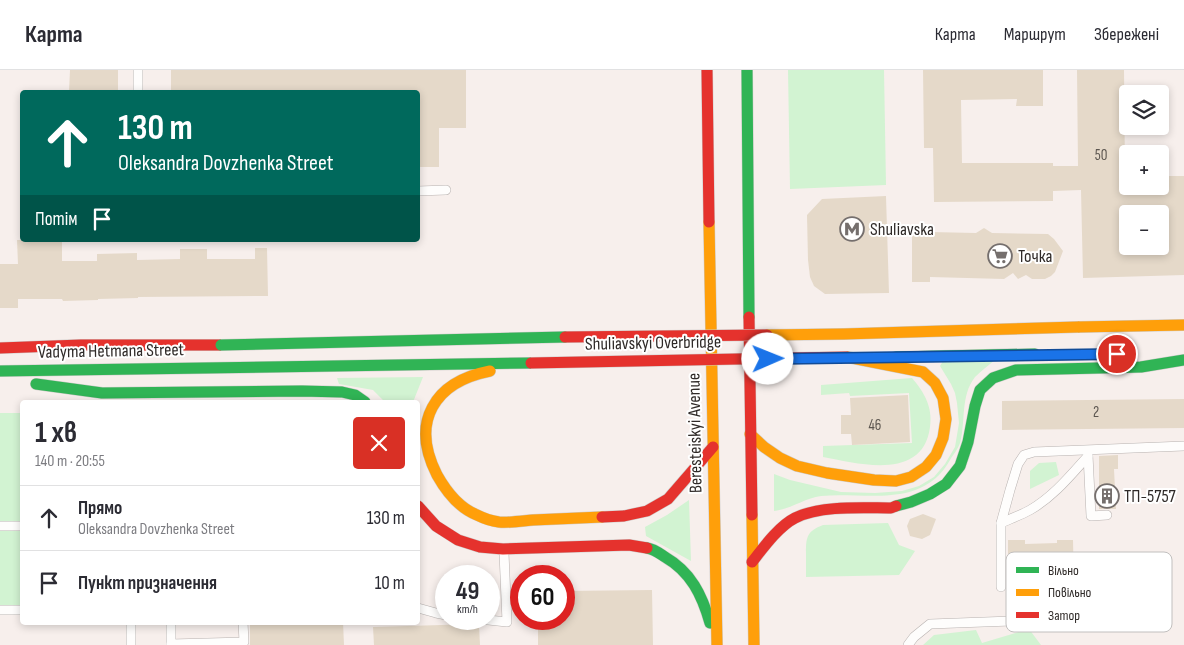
<!DOCTYPE html>
<html lang="uk">
<meta charset="utf-8">
<style>
body{margin:0;font-family:"Sofia Sans Condensed",sans-serif;background:#f7f7f7;color:#2b2b33;height:100vh;display:flex;flex-direction:column;font-size:19px;white-space:nowrap}
*{box-sizing:border-box;margin:0}
p{font-size:16px;color:#7c7c81}
.icon{flex:none;width:28px;height:28px;fill:none;stroke:currentColor;stroke-width:2;stroke-linecap:round;stroke-linejoin:round}
.map{position:relative;flex:1;overflow:hidden}
.side{position:absolute;left:20px;top:330px;width:400px;height:225px;display:flex;flex-direction:column;background:#fff;border-radius:5px;box-shadow:0 2px 8px #0003}
.side>*{flex:none}
.hud{position:absolute;left:20px;top:20px;width:400px;height:152px;border-radius:5px;box-shadow:0 2px 8px #0003;background:#00695c;color:#fff;overflow:hidden}
.controls{position:absolute;left:1119px;top:15px;display:grid;gap:10px}
.controls a{display:grid;place-items:center;width:50px;height:50px;border-radius:5px;background:#fff;box-shadow:0 2px 8px #0003;font-size:25px}
.speed{position:absolute;left:435px;top:495px;display:flex;gap:10px;font-size:25px;font-weight:700;text-align:center}
.speed>*{display:grid;place-content:center;width:65px;height:65px;border-radius:50%;background:#fff;box-shadow:0 2px 8px #0003;line-height:1}
.speed small{font-size:12px;font-weight:400}
.speed .limit{border:8px solid #d22;background:#fff;color:#111}
.pin{position:absolute;display:grid;place-items:center;width:42px;height:42px;color:#fff;margin:-21px;border:2px solid #fff;border-radius:50%;box-shadow:0 1px 5px #0007}
.me{position:absolute;width:55px;margin:-28px;rotate:89deg;stroke-linejoin:round;filter:drop-shadow(0 0 4px #0008)}
.turn{display:flex;align-items:center;gap:18px;height:105px;padding:0 15px;font-size:22px}
.turn .icon{width:65px;height:65px;stroke-width:2.5}
.turn b{display:block;font-size:35px;line-height:42px}
.then{display:flex;align-items:center;height:48px;padding:0 15px;background:#0003;gap:10px;font-size:19px}
.round{display:grid;place-items:center;flex:none;width:52px;height:52px;border-radius:5px;background:#f7f7f7}
.summary{display:flex;align-items:center;justify-content:space-between;height:85px;padding:0 15px}
h1{font-size:30px;font-weight:700;line-height:38px}
ul{padding:0;list-style:none}
li{display:flex;align-items:center;gap:15px;height:65px;padding:0 15px;border-top:1px solid #e1e1e2}
li div{flex:1}
li b{display:block;font-size:19px}
li em{font-style:normal}
header{display:flex;align-items:center;gap:30px;box-sizing:border-box;height:70px;padding:0 25px;background:#fff;border-bottom:1px solid #e1e1e2}
header strong{font-size:24px}
nav{display:flex;gap:28px;margin-inline-start:auto;font-size:18px}
.map>svg:first-child{display:block}
</style>
<header>
<strong>Карта</strong>
<nav><a>Карта</a><a>Маршрут</a><a>Збережені</a></nav>
</header>
<div class="map">
<svg width="1184" height="575" viewBox="0 0 1184 575">
<rect width="100%" height="100%" fill="#f7efec"/>
<g fill="#d2f3d2">
<polygon points="788,0 884,0 886,115 790,119"/>
<path d="M996 289C989 295 981 301 975 307 960 326 966 352 960 373 958 379 953 385 950 390 947 395 943 401 939 405 908 436 860 422 821 426 805 428 791 439 774 441V404L790 410 841 422 875 423 902 421 919 416 934 407 945 394 955 377 959 353 957 333 955 323 951 314 940 296 943 291Z"/>
<polygon points="423,307 413,332 385,332 373,320 339,314 337,308"/>
<path d="M912 308C924 322 933 337 930 357 923 411 860 394 823 387V376L912 373 909 323 850 326 849 323 821 325V315Z"/>
<rect x="0" y="343" width="22" height="194"/>
<polygon points="1056,392 1059,405 1030,419 1030,401 1039,393"/>
<polygon points="689,430 691,491 646,466 645,457 667,445"/>
<path d="M888 453 899 475 915 481 899 505 806 507C806 499 806 491 806 483 806 467 807 461 823 455Z"/>
<polygon points="1029,559 1041,575 923,575 934,565 976,560 982,573"/>
</g>
<g fill="#e5d9c9" fill-rule="evenodd">
<polygon points="70,0 118,0 118,22 69,22"/>
<polygon points="171,0 466,0 466,58 439,58 439,97 418,97 418,22 171,22"/>
<path d="M923 0H1043V36H1016L1017 29 961 30 962 93H1053V96H1078L1077 0H1124L1125 107H1128V116H1160V106H1184V205L1083 208 1081 120 1053 121V131L934 132 933 78H924ZM1128 144H1160V179L1128 181Z"/>
<polygon points="886,126 889,223 825,224 814,216 810,207 808,190 807,145 822,129"/>
<polygon points="984,158 992,163 1048,164 1054,169 1063,181 1055,202 1051,206 1045,209 1032,209 1026,205 1018,209 1013,203 1004,209 930,207 930,212 912,212 912,159 930,159 930,162 976,163"/>
<polygon points="17,170 62,170 62,191 97,191 97,184 137,183 137,190 180,189 180,179 207,179 207,189 255,189 255,178 267,178 268,226 138,227 138,228 98,229 98,230 63,231 62,229 18,229 18,238 0,238 0,194 18,194"/>
<polygon points="908,325 910,372 852,375 851,364 841,364 841,345 851,345 850,328"/>
<polygon points="1184,329 1184,358 1002,360 1002,331"/>
<polygon points="1118,385 1118,399 1114,399 1116,439 1099,439 1099,386"/>
<polygon points="923,444 936,449 930,465 922,469 910,466 907,456 910,449"/>
<polygon points="1008,470 1025,470 1025,474 1057,473 1057,470 1073,470 1074,516 1057,516 1057,513 1026,513 1026,516 1008,516"/>
<polygon points="652,520 653,575 538,575 538,549 564,549 564,521"/>
<polygon points="250,552 343,552 344,575 250,575"/>
<polygon points="475,554 479,555 480,575 374,575 373,557"/>
</g>
<g fill="none" stroke-linecap="round" stroke-linejoin="round">
<g stroke="#b8b2b0" stroke-width="10">
<g id="lane">
<polyline points="138,0 138,22"/>
<polyline points="418,121 446,120"/>
<polyline points="1088,385 1091,446 1107,445"/>
<path d="M1001 453C1010 449 1021 445 1030 440 1053 427 1070 406 1088 386"/>
<polyline points="0,456 22,456"/>
<polyline points="1001,517 1001,453 1010,420 1018,394 1024,385 1034,382 1184,376"/>
<polyline points="418,538 436,543 446,545"/>
<polyline points="0,540 22,540"/>
<polyline points="479,549 507,552 504,483"/>
<polyline points="131,552 131,575"/>
<polyline points="171,552 171,575"/>
<polyline points="171,574 244,572 243,552"/>
<polyline points="908,575 914,567 930,554 1088,548"/>
</g>
</g>
<g stroke="#cecbc9" stroke-width="12">
<g id="fast">
<polyline points="747,0 749,247"/>
<polyline points="896,287 1035,284"/>
<polyline points="0,301 531,293"/>
<polyline points="36,314 102,323 302,321 342,322 355,325 365,332"/>
<polyline points="896,436 911,432 930,424 946,414 960,396 968,372 975,336 980,320 993,308 1016,300 1141,297 1184,290"/>
<path d="M647 478C654 479 659 483 665 487 691 502 702 525 710 553"/>
</g>
</g>
<g stroke="#cecbc9" stroke-width="12">
<g id="slow">
<polyline points="709,152 717,575"/>
<polyline points="1078,257 1184,255"/>
<path d="M490 301C434 312 410 352 437 405 446 421 459 438 477 445 483 448 491 451 499 452 509 453 522 451 533 450 556 449 579 448 602 447"/>
<polyline points="750,364 764,377 780,388 797,396 827,403 874,410 896,411 911,407 926,397 936,385 943,368 946,349 943,328 935,313 923,302 847,287"/>
<polyline points="752,445 754,575"/>
</g>
</g>
<g stroke="#cecbc9" stroke-width="12">
<g id="jam">
<polyline points="707,0 709,152"/>
<polyline points="749,247 752,445"/>
<polyline points="0,278 81,275 221,275"/>
<polyline points="418,436 436,456 458,470 480,477 503,479 629,475 647,478"/>
<polyline points="602,447 624,446 647,441 668,429 713,377"/>
<path d="M752 492C763 478 779 456 795 448 821 435 863 438 891 438L896 436"/>
</g>
</g>
<use href="#lane" stroke="#fefdfc" stroke-width="9"/>
<use href="#fast" stroke="#30b455" stroke-width="11"/>
<use href="#slow" stroke="#ff9f0a" stroke-width="11"/>
<use href="#jam" stroke="#e5322d" stroke-width="11"/>
<g stroke="#cecbc9" stroke-width="12" stroke-linecap="butt">
<polyline id="fast-bridge" points="221,275 565,267"/>
</g>
<g stroke="#cecbc9" stroke-width="12" stroke-linecap="butt">
<polyline id="slow-bridge" points="767,265 844,264 1078,257"/>
</g>
<g stroke="#cecbc9" stroke-width="12" stroke-linecap="butt">
<g id="jam-bridge">
<polyline points="565,267 767,265"/>
<polyline points="531,293 847,287"/>
</g>
</g>
<use href="#fast-bridge" stroke="#30b455" stroke-width="11"/>
<use href="#slow-bridge" stroke="#ff9f0a" stroke-width="11"/>
<use href="#jam-bridge" stroke="#e5322d" stroke-width="11"/>
</g>
<g fill="none" stroke-linecap="round" stroke-linejoin="round">
<g stroke="#114b97" stroke-width="12">
<polyline id="route" points="768,289 1117,284"/>
</g>
<use href="#route" stroke="#1a73e8" stroke-width="9"/>
</g>
<defs>
<g id="metro-ring" transform="scale(1.25)"><circle r="9.5" fill="#fff" stroke="#756f6d" stroke-width="1.5"/><path d="M-5.5 5V-5H-3L0 0L3-5H5.5V5H3V-.5L0 4L-3-.5V5Z" fill="#756f6d"/></g>
<g id="supermarket-ring" transform="scale(1.25)"><circle r="9.5" fill="#fff" stroke="#756f6d" stroke-width="1.5"/><path d="M-6-5.5h2.5l.6 2H6L4.5 2H-2.5L-4.4-4H-6ZM-1.5 3.2a1.3 1.3 0 1 0 .1 0ZM3 3.2a1.3 1.3 0 1 0 .1 0Z" fill="#756f6d"/></g>
<g id="building-ring" transform="scale(1.25)"><circle r="9.5" fill="#fff" stroke="#756f6d" stroke-width="1.5"/><path d="M-4-6H4V6H1V3H-1V6H-4ZM-2.5-4.3h1.7v1.8h-1.7ZM.8-4.3h1.7v1.8H.8ZM-2.5-1h1.7V.8h-1.7ZM.8-1h1.7V.8H.8Z" fill="#756f6d"/></g>
</defs>
<g fill-rule="evenodd">
<use href="#metro-ring" x="852" y="159"/>
<use href="#supermarket-ring" x="1000" y="186"/>
<use href="#building-ring" x="1107" y="426"/>
</g>
<g text-anchor="middle" dominant-baseline="central" stroke-width="4" stroke-linejoin="round" paint-order="stroke">
<g font-size="15" fill="#5c5650">
<text x="1101" y="85">50</text>
<text x="1096" y="342">2</text>
<text x="875" y="355">46</text>
</g>
<g font-size="18" fill="#2f2a28" stroke="#fff" text-anchor="start">
<text x="870" y="159">Shuliavska</text>
<text x="1018" y="186">Точка</text>
<text x="1124" y="426">ТП-5757</text>
</g>
<g font-size="18" fill="#2f2a28" stroke="#fff">
<text transform="translate(653 273) rotate(-1)">Shuliavskyi Overbridge</text>
<text transform="translate(111 281) rotate(-1)">Vadyma Hetmana Street</text>
<text transform="translate(695 363) rotate(-91)">Beresteiskyi Avenue</text>
</g>
</g>
<rect x="1006" y="482" width="166" height="80" rx="8" fill="#fff" stroke="#c1bfbe" stroke-width="1"/>
<rect x="1016" y="497" width="23" height="6" fill="#30b455"/>
<rect x="1016" y="519" width="23" height="7" fill="#ff9f0a"/>
<rect x="1016" y="542" width="23" height="6" fill="#e5322d"/>
<g font-size="14" fill="#2f2a28">
<text x="1048" y="505">Вільно</text>
<text x="1048" y="527">Повільно</text>
<text x="1048" y="550">Затор</text>
</g>
</svg>
<div class="controls">
<a><svg class="icon" aria-label="layers" viewBox="0 0 24 24"><path d="M12 4l9 5-9 5-9-5zM3 14l9 5 9-5"/></svg></a>
<a>+</a>
<a>−</a>
</div>
<div class="speed"><div>49<small>km/h</small></div><div class="limit">60</div></div>
<div class="pin" style="left:1117px;top:284px;background:#d93025"><svg class="icon" aria-label="arrive" viewBox="0 0 24 24"><path d="M6 21V4h12l-3 4 3 4H6"/></svg></div>
<svg class="me" style="left:768px;top:289px" viewBox="-20 -20 40 40"><circle r="19" fill="#fff"/><path d="M0-13L10 11 0 6-10 11z" fill="#1a73e8"/></svg>
<div class="hud">
<div class="turn"><svg class="icon" aria-label="ahead" viewBox="0 0 24 24"><path d="M12 20V5M6 11l6-6 6 6"/></svg><div><b>130 m</b>Oleksandra Dovzhenka Street</div></div>
<div class="then">Потім<svg class="icon" aria-label="arrive" viewBox="0 0 24 24"><path d="M6 21V4h12l-3 4 3 4H6"/></svg></div>
</div>
<section class="side">
<div class="summary"><div><h1>1 хв</h1><p>140 m · 20:55</p></div><a class="round" style="background:#d93025;color:#fff"><svg class="icon" aria-label="close" viewBox="0 0 24 24"><path d="M6 6l12 12M18 6L6 18"/></svg></a></div>
<ul>
<li><svg class="icon" aria-label="ahead" viewBox="0 0 24 24"><path d="M12 20V5M6 11l6-6 6 6"/></svg><div><b>Прямо</b><p>Oleksandra Dovzhenka Street</p></div><em>130 m</em></li>
<li><svg class="icon" aria-label="arrive" viewBox="0 0 24 24"><path d="M6 21V4h12l-3 4 3 4H6"/></svg><div><b>Пункт призначення</b></div><em>10 m</em></li>
</ul>
</section>
</div>
